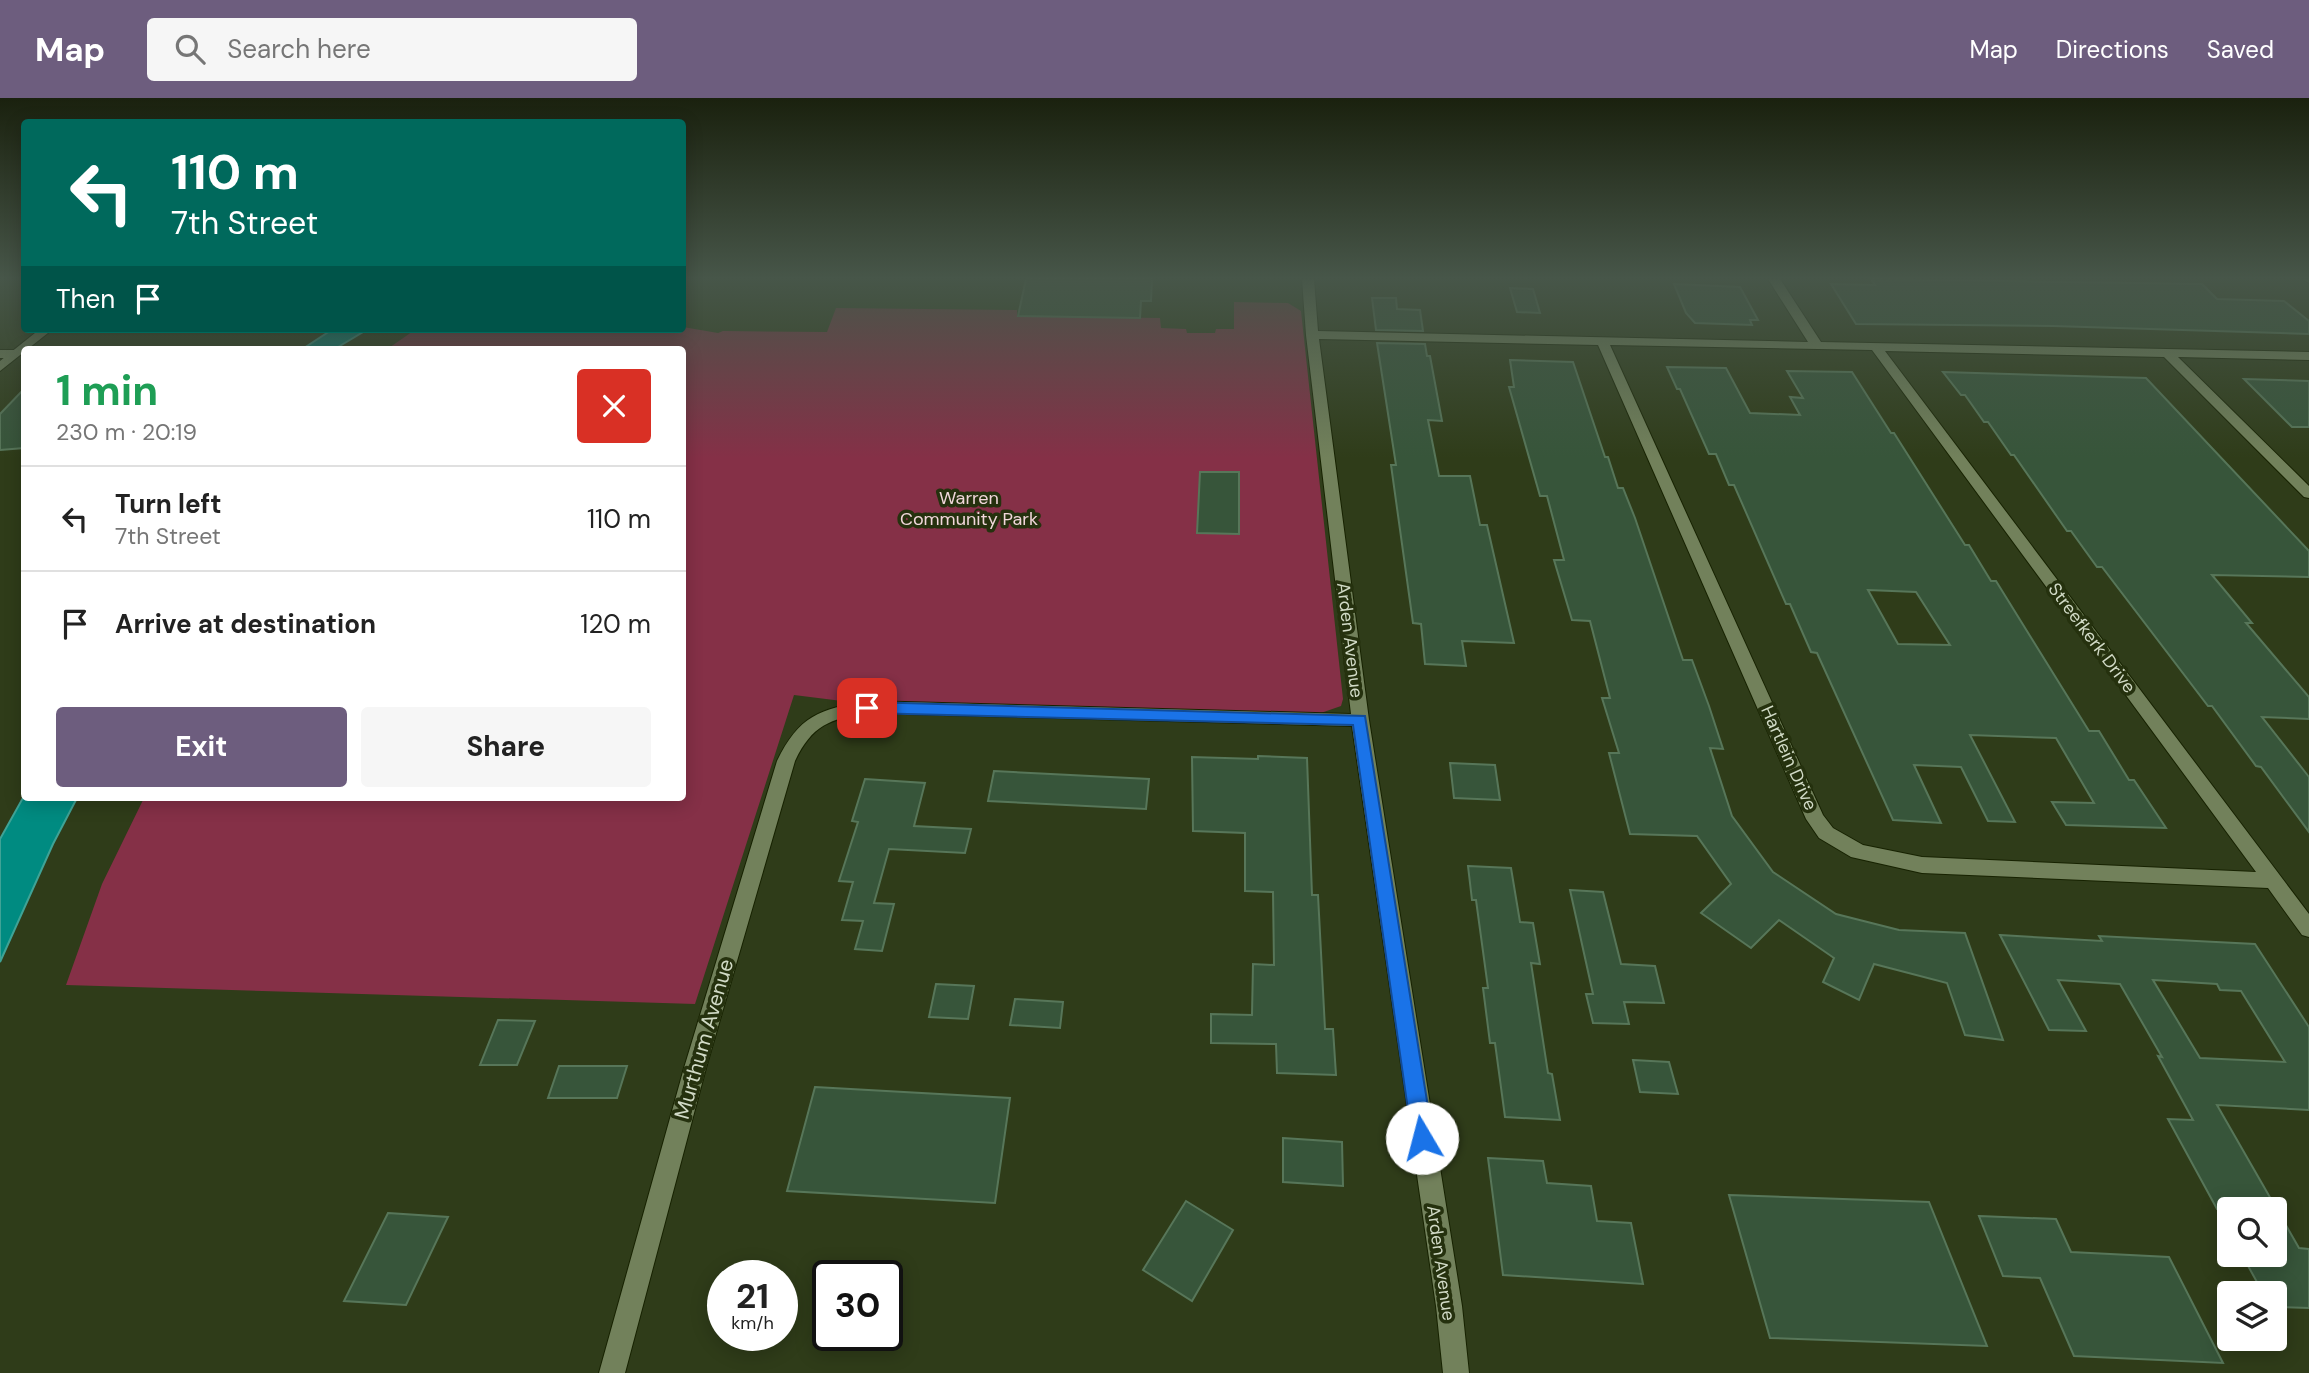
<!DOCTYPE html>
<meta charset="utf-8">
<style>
body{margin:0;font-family:"DM Sans",sans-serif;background:#f6f6f6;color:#222;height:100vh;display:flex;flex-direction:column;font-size:26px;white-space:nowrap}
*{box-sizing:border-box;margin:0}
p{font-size:23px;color:#767676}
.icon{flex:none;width:38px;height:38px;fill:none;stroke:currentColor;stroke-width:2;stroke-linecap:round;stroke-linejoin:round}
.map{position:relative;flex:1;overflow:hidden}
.drawer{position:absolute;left:21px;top:248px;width:665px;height:455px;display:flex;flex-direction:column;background:#fff;border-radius:7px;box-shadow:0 4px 18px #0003}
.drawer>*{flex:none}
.banner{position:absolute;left:21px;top:21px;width:665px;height:214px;border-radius:7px;box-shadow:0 4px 18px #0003;background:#00695c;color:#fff;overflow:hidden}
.buttons{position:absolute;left:2217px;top:1099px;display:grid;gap:14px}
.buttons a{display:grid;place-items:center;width:70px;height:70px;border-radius:7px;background:#fff;box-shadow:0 4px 18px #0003;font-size:35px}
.speed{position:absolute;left:707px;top:1162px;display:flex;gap:14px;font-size:35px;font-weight:700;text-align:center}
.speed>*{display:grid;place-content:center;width:91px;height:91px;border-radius:50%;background:#fff;box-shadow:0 4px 18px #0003;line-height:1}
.speed small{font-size:18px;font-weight:400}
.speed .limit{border:4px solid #111;border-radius:10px;background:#fff;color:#111}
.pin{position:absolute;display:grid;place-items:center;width:60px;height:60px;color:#fff;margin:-30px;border-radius:14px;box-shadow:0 4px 10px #0006}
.me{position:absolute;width:77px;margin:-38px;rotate:352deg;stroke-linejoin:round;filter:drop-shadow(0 0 5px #0008)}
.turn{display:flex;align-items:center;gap:24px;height:147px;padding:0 35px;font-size:32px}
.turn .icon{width:91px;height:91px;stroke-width:2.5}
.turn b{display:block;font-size:49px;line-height:60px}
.then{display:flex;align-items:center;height:66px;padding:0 35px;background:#0003;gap:14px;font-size:26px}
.round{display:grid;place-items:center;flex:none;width:74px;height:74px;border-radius:7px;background:#f6f6f6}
.overview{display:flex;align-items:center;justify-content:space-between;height:119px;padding:0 35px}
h1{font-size:42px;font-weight:700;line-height:52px;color:#1e9e55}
.cta{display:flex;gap:14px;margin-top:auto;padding:14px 35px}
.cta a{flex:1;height:80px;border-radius:7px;background:#6d5d7e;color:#fff;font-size:28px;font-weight:700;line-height:80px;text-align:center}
.cta a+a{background:#f6f6f6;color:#222}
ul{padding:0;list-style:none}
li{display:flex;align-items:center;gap:21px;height:105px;padding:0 35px;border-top:2px solid #e0e0e0}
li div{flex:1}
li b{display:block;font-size:26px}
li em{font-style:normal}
header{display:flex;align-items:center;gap:42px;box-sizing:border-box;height:98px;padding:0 35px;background:#6d5d7e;color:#fff}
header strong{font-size:33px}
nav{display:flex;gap:38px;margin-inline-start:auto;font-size:24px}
.search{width:490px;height:63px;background:#f6f6f6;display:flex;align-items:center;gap:18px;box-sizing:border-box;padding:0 24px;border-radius:7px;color:#767676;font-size:26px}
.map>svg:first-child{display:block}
</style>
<header>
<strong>Map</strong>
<div class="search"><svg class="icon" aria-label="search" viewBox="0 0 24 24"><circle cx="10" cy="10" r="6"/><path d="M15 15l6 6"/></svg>Search here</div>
<nav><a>Map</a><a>Directions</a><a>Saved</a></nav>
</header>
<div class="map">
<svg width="2309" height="1275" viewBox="0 0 2309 1275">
<rect width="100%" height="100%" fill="#2f3c19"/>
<polygon fill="#853047" points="1234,204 1288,205 1301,213 1343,601 1341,608 1318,616 858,605 794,597 695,906 66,887 102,786 144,700 682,700 682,252 386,252 416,231 682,231 683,229 718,235 723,233 827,234 836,210 1017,212 1017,218 1160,220 1161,230 1186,231 1187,235 1215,235 1216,231 1234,231"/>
<g fill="#008b81" stroke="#3fa396" stroke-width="2">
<polygon points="333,231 368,231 333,252 301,252"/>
<polygon points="24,698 24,700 77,700 53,746 0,864 0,741"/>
</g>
<g fill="#37553a" stroke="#577659" stroke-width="2" fill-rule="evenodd">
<polygon points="1026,181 1152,181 1151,203 1141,203 1140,220 1018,218"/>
<polygon points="1871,181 2202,186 2217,201 2284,203 2309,223 2309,236 2053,228 1856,226 1831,186 1875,187"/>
<polygon points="1674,186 1740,189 1758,222 1750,222 1752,227 1695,225 1686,215"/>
<polygon points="1510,190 1533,191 1540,215 1517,214"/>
<polygon points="1372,200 1396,200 1397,211 1420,212 1423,233 1376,232"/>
<polygon points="1377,245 1425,246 1427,258 1430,258 1442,323 1428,322 1439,378 1470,378 1480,427 1487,427 1514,545 1462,543 1466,568 1425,566 1421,526 1413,525 1391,367 1396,367"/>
<polygon points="1510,262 1573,264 1605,359 1608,359 1618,390 1623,390 1635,420 1683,562 1692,562 1709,608 1723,651 1710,650 1732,718 1773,774 1836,816 1899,832 1965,835 2003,942 1965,937 1947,885 1874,866 1859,902 1823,884 1834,860 1779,822 1751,850 1701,815 1731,786 1697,738 1630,736 1609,655 1619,655 1602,600 1610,600 1590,523 1572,522 1554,462 1564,462 1547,398 1540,398 1509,289 1514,289"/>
<path d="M1667 269 1726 270 1750 315 1800 317 1790 299 1803 300 1787 273 1852 274 1891 335H1894L1965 447H1969L1991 483H1996L2089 633H2099L2129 682H2134L2166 730 2066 727 2052 704 2094 705 2056 640 1970 637 2015 724 1988 723 1961 669 1914 667 1941 725 1893 722 1817 555 1811 554 1790 506H1786L1734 387H1729L1716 356H1709L1680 291H1677ZM1868 492 1916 494 1950 547 1898 546Z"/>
<polygon points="1943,274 2146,280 2309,453 2309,479 2212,477 2252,525 2246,525 2309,599 2309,621 2262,619 2309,679 2309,734 2261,669 2256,668 2212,608 2208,608 2102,469 2097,469 2071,433 2067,433 2014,357 2011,357 1988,324 1984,324 1965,297 1961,297"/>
<polygon points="2244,281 2309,283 2309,329 2292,329"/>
<polygon points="24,291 24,350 0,352 0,316"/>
<polygon points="1200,374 1239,374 1239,436 1197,435"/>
<polygon points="1258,658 1307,660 1312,797 1318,797 1325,931 1333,931 1336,977 1277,975 1276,946 1211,945 1211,916 1252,917 1253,866 1274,867 1273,794 1245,793 1245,735 1193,733 1192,659 1258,661"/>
<polygon points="1450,665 1495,667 1500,702 1454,700"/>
<polygon points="994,673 1149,681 1146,711 988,703"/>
<polygon points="865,681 925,685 914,728 971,731 965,755 889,751 874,805 894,806 882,853 855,851 863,823 842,822 853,784 839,783 858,724 852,723"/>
<polygon points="1468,768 1511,770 1520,824 1533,825 1540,866 1531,865 1548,975 1552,976 1560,1022 1505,1019 1495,945 1490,945 1483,890 1488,890 1476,802 1472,802"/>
<polygon points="1570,792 1603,794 1621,866 1655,868 1664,905 1624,904 1629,926 1593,925 1586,896 1593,896"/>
<path d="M2000 837 2102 843 2099 838 2255 846 2309 929V1012L2217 1007 2299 1150 2309 1151V1210L2275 1209V1195H2263L2242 1157H2275V1111H2217L2168 1021 2193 1022 2158 958 2162 959 2120 886 2058 882 2086 933 2049 932ZM2153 882 2217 886 2220 892 2241 893 2285 964 2200 960Z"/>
<polygon points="936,886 974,888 968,921 929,919"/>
<polygon points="1015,901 1063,904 1060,930 1010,927"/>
<polygon points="498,922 535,923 517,967 480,967"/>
<polygon points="1633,962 1669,964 1678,996 1640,994"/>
<polygon points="559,968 627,968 617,1000 548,1000"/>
<polygon points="815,989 1010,1000 995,1105 787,1093"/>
<polygon points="1283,1040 1342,1044 1343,1088 1283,1084"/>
<polygon points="1488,1060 1543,1063 1547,1085 1591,1088 1597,1123 1631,1125 1643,1186 1503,1177"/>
<polygon points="1729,1097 1929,1104 1987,1248 1770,1240"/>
<polygon points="1186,1103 1233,1132 1192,1203 1143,1172"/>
<polygon points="388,1115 448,1119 406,1207 344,1203"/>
<polygon points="1979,1118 2056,1121 2071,1154 2169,1159 2223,1265 2074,1258 2040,1180 2003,1178"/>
</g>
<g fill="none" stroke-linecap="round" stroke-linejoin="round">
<g stroke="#172201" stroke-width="2">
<g id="minor">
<path d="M1302 181H1314L1318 233 1808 244 1768 181H1780L1821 244 2309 254V262L2178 259 2309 388V400L2304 399 2164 259 1885 253 2309 816V839L2302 837 2268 790 1922 775 1851 759 1819 740 1806 721 1598 247 1319 241 1369 622 1462 1208 1469 1275H1443L1436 1208 1352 628 867 615C830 621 812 627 795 663L706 970 625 1275H599L684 970 777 663C799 618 819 611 867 603L1351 616 1306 237ZM1610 247 1872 252 2256 774 1922 759 1863 747 1833 730 1823 717Z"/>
<polygon points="2302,181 2309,181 2309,185"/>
<polygon points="0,252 14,252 20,256 14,260 0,260"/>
</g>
</g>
<g stroke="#172201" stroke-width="2">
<polygon id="tertiary" points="40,231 53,231 0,273 0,263"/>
</g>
<use href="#minor" fill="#72815b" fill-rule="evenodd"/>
<use href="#tertiary" fill="#72815b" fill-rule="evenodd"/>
</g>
<linearGradient id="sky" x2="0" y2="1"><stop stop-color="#1a210e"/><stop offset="0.5" stop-color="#475649"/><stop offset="1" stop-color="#475649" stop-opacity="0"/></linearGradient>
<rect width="2309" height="360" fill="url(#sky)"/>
<polygon fill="#1a73e8" stroke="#114b97" stroke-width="2" points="867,604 1365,618 1433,1040 1430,1047 1422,1050 1415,1047 1412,1040 1353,627 867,615 859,610"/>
<g text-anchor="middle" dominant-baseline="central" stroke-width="7" stroke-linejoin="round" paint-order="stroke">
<g font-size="18" fill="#f2d7db" stroke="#25310e">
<text x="969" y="400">Warren<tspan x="969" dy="21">Community Park</tspan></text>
</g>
<g font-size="18" fill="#d1dac6" stroke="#25310e">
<text transform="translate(2092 540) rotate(53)">Streefkerk Drive</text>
<text transform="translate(1350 542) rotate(83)">Arden Avenue</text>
<text transform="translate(1789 660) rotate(66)">Hartlein Drive</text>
<text transform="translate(1441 1165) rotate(82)">Arden Avenue</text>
</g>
<g font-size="21" fill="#d1dac6" stroke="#25310e">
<text transform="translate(704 941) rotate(-74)">Murthum Avenue</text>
</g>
</g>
</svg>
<div class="buttons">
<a><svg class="icon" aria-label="search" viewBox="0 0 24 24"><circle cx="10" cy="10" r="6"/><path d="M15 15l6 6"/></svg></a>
<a><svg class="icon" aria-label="layers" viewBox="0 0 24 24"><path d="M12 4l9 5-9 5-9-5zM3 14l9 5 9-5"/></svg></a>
</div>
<div class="speed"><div>21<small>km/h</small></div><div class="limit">30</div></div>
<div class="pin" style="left:867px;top:610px;background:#d93025"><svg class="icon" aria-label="arrive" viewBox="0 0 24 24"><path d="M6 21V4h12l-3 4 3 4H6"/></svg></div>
<svg class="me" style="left:1422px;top:1040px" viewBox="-20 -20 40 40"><circle r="19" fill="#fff"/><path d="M0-13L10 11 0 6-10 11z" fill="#1a73e8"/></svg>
<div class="banner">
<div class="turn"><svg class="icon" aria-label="left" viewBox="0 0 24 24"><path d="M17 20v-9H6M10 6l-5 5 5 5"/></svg><div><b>110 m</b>7th Street</div></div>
<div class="then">Then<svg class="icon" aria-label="arrive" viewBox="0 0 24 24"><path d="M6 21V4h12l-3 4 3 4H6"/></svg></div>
</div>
<section class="drawer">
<div class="overview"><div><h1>1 min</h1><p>230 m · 20:19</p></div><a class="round" style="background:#d93025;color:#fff"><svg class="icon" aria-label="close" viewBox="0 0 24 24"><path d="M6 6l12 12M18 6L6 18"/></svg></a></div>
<ul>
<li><svg class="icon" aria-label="left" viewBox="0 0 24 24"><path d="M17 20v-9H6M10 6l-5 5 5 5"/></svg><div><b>Turn left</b><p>7th Street</p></div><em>110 m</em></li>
<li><svg class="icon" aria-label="arrive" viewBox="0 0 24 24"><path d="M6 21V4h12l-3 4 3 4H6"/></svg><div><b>Arrive at destination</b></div><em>120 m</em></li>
</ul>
<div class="cta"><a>Exit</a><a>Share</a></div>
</section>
</div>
